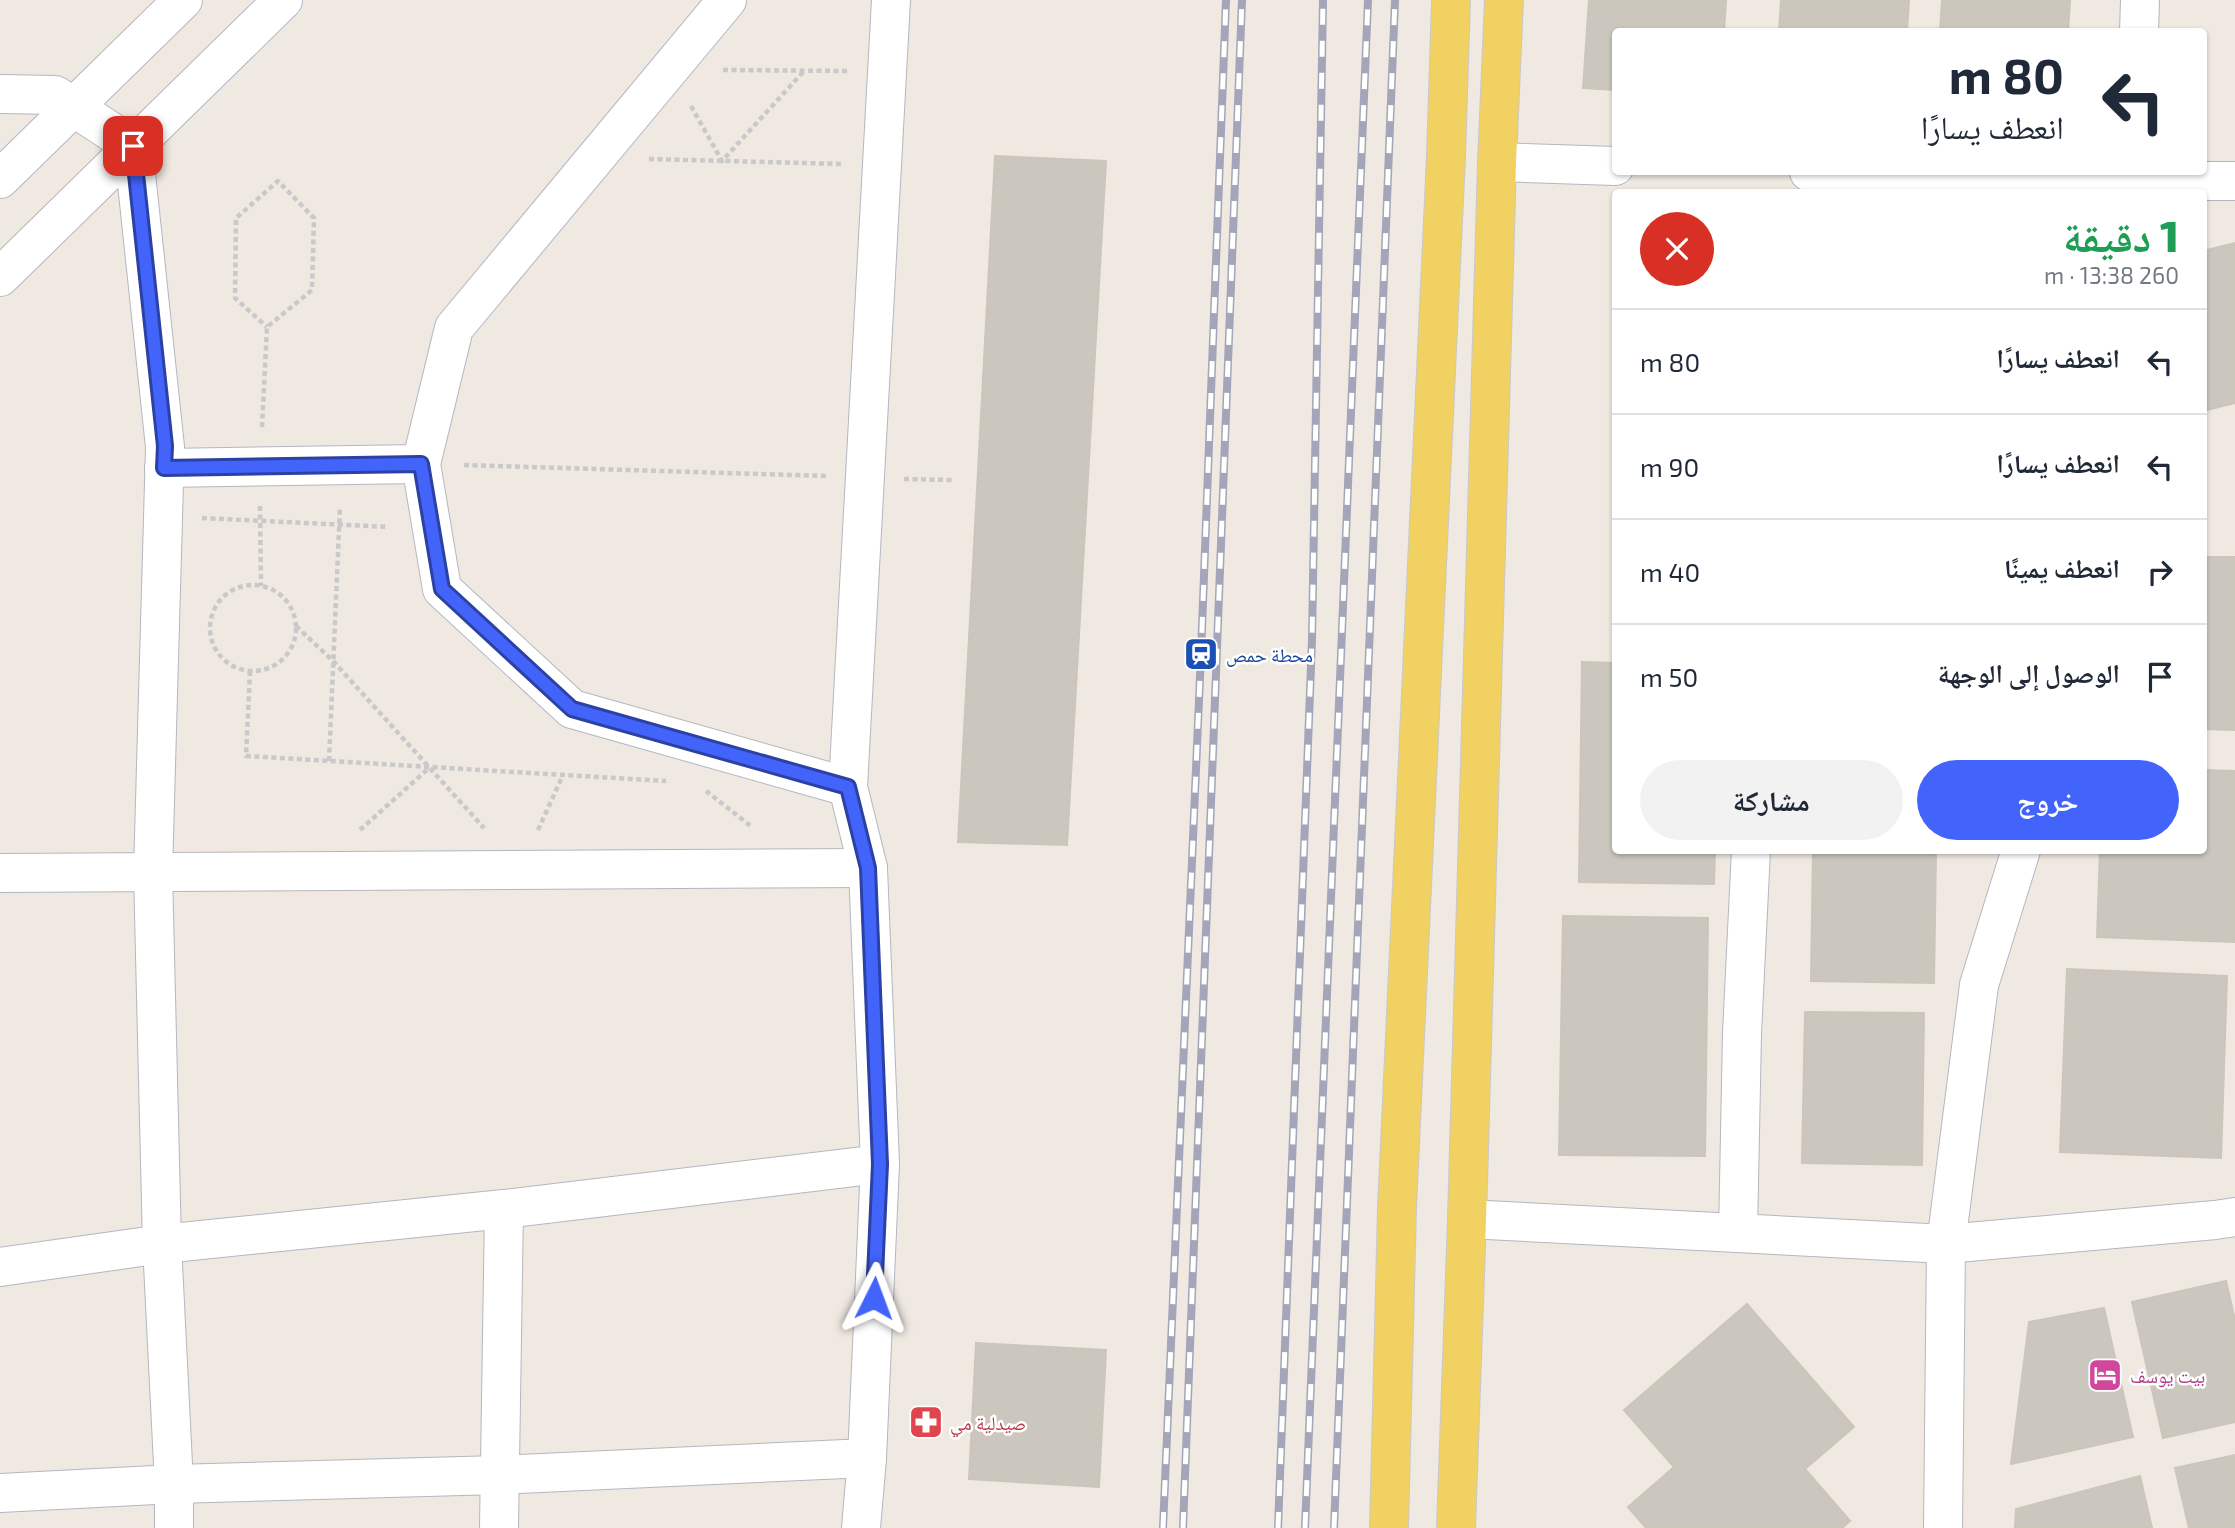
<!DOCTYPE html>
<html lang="ar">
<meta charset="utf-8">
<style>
body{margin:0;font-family:"Exo 2","Noto Naskh Arabic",sans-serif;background:#f2f2f3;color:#1f2937;direction:rtl;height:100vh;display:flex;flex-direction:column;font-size:26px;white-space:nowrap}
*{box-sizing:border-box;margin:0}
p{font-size:23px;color:#747a83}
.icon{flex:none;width:38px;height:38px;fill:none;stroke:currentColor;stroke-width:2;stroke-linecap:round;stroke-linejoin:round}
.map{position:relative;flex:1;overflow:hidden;direction:ltr}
.panel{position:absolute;left:1612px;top:189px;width:595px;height:665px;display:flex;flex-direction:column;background:#fff;border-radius:7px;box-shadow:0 2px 5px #0004;direction:rtl}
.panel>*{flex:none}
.banner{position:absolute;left:1612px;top:28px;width:595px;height:147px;border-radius:7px;box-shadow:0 2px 5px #0004;direction:rtl;background:#fff;color:#1f2937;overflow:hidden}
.pin{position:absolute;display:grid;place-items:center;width:60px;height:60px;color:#fff;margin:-30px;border-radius:14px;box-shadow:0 4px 10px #0006}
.me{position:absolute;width:77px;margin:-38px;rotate:3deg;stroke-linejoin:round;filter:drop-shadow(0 0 5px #0008)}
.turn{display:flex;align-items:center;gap:24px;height:147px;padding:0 28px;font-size:32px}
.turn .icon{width:91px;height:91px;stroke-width:2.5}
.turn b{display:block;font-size:49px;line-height:60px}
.round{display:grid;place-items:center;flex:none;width:74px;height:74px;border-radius:37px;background:#f2f2f3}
.headline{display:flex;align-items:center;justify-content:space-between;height:119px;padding:0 28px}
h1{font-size:42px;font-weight:800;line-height:52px;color:#1e9e55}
.button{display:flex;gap:14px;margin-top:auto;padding:14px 28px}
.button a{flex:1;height:80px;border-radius:42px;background:#4264fb;color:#fff;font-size:28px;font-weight:800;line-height:80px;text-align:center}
.button a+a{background:#f2f2f3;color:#1f2937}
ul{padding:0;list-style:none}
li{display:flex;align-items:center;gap:21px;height:105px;padding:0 28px;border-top:2px solid #e0e1e3}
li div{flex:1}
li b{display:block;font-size:26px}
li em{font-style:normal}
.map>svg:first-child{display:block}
</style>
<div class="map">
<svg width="2235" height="1528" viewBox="0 0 2235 1528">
<rect width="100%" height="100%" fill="#efe9e1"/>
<g fill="#cbc7bf" stroke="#cbc5ba" stroke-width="2">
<polygon points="1589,0 1726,0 1724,32 1615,32 1615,90 1583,88"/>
<polygon points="1781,0 1909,0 1907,32 1779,32"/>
<polygon points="1942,0 2070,0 2068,32 1940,32"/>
<polygon points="995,156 1106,161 1067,845 958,842"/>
<polygon points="2235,243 2235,403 2203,411 2203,251"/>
<polygon points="2203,557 2235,557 2235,730 2203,729"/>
<polygon points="1582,662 1615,663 1615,850 1715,850 1714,884 1579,882"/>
<polygon points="2203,770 2235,771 2235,942 2097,937 2100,850 2203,850"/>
<polygon points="1813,850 1936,850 1934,983 1811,981"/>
<polygon points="1563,916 1708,918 1705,1156 1559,1155"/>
<polygon points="2067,969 2227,976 2221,1158 2060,1152"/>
<polygon points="1805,1012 1924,1013 1922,1165 1802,1163"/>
<polygon points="2226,1281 2235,1320 2235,1422 2163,1438 2132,1302"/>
<polygon points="1747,1304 1854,1427 1805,1469 1850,1521 1842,1528 1646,1528 1628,1507 1674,1467 1624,1410"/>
<polygon points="2104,1308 2133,1437 2011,1464 2029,1322"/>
<polygon points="976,1343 1106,1350 1099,1487 969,1479"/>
<polygon points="2235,1455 2235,1528 2189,1528 2175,1468"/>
<polygon points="2140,1476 2152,1528 2015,1528 2016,1509"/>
</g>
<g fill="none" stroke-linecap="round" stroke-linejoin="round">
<g stroke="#b4b7c1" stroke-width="40">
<g id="street">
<polyline points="727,0 454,328 421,464 442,589 572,709 848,787"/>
<polyline points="2139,32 2140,0"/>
<polyline points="0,94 55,95 133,146 165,447 153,872 162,1244 174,1484 174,1528"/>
<polyline points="1497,162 1615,166"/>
<polyline points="1809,172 2138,181 2235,181"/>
<polyline points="0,179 183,0"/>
<polyline points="0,277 283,0"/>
<polyline points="164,468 421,464"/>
<polyline points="0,873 868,868"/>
<polyline points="1467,1219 1946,1244 2215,1220 2235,1217"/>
<polyline points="1738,1233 1742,1033 1751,850"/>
<polyline points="0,1267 162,1244 504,1209 880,1164"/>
<polyline points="0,1493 174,1484 499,1475 867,1458"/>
<polyline points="499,1528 504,1209"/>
<polyline points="861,1528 867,1458 880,1164 868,868 848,787 891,0"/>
<polyline points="1943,1528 1946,1244 1979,985 2021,850"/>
</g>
</g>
<g stroke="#c9c9c9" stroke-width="40">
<g id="primary">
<polyline points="1389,1528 1397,1208 1446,157 1451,0"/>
<polyline points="1456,1528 1467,1219 1497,162 1504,0"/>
</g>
</g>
<g stroke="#c9c9c9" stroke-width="4.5" stroke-dasharray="5 3.5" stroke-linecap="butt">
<polyline points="723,70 848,71"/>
<polyline points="691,106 722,161 804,71"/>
<polyline points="649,159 843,164"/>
<polyline points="262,427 267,327 312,290 314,218 278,181 236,218 235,298 267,327"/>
<polyline points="464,465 826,476"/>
<polyline points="904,479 952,480"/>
<polyline points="260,506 261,586"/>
<polyline points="202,518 389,527"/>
<circle cx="253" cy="628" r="43"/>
<polyline points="296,626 333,661 484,828"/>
<polyline points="250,671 246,756 666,781"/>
<polyline points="329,761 340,507"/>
<polyline points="706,791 752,827"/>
<polyline points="360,830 429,768"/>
<polyline points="538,830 563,775"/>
</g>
<use href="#street" stroke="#fff" stroke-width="38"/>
<use href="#primary" stroke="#f2d163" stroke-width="38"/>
<g stroke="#a3a6b8" stroke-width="8">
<g id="rail">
<polyline points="1163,1528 1201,654 1226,0"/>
<polyline points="1183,1528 1242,0"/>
<polyline points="1278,1528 1312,640 1323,0"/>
<polyline points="1305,1528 1368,0"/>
<polyline points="1334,1528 1395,0"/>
</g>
</g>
<use href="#rail" stroke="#fff" stroke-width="5" stroke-dasharray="16" stroke-linecap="butt"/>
</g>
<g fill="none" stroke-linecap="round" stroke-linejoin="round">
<g stroke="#2b41a3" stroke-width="18">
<polyline id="route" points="133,146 165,446 164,468 421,464 442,589 572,709 848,787 868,868 880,1164 874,1298"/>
</g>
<use href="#route" stroke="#4264fb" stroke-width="12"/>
</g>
<defs>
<g id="station-square" transform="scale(1.75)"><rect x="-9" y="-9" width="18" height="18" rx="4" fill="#1a4fb4" stroke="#fff"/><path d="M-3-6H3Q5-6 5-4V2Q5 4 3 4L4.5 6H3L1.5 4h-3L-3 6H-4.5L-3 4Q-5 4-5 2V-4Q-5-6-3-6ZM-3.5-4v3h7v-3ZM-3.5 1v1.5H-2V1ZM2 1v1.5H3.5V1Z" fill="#fff"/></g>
<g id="hotel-square" transform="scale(1.75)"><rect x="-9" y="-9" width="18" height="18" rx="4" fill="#d1479c" stroke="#fff"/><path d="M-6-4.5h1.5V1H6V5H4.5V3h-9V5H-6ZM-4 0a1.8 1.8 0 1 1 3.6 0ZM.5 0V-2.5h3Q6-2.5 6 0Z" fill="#fff"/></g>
<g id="pharmacy-square" transform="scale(1.75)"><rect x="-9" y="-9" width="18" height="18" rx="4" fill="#e0444e" stroke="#fff"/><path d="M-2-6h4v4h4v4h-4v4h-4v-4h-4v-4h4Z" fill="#fff"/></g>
</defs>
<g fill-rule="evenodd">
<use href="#station-square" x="1201" y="654"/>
<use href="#hotel-square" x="2105" y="1375"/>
<use href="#pharmacy-square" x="926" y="1422"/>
</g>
<g text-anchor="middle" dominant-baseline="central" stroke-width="5" stroke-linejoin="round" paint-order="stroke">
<g font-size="19" fill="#164399" stroke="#fff" text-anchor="start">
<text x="1226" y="654">محطة حمص</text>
</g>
<g font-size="19" fill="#b23c85" stroke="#fff" text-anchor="start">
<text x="2130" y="1375">بيت يوسف</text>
</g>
<g font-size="19" fill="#be3a42" stroke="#fff" text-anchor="start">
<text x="950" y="1422">صيدلية مي</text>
</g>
</g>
</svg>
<div class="pin" style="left:133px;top:146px;background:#d93025"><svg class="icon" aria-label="arrive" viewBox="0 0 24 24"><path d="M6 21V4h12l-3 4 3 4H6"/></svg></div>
<svg class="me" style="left:874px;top:1298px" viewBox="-20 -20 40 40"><path d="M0-17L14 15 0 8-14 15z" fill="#4264fb" stroke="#fff" stroke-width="4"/></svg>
<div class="banner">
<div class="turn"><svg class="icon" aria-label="left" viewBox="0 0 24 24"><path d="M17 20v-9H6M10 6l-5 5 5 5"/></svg><div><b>80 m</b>انعطف يسارًا</div></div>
</div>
<section class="panel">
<div class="headline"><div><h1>1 دقيقة</h1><p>260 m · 13:38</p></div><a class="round" style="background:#d93025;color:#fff"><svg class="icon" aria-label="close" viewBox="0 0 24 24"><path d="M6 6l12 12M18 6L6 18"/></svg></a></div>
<ul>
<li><svg class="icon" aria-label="left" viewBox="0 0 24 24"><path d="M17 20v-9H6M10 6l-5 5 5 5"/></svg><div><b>انعطف يسارًا</b></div><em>80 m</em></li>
<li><svg class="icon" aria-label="left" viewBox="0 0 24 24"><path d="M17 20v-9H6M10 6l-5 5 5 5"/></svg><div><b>انعطف يسارًا</b></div><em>90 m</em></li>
<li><svg class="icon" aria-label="right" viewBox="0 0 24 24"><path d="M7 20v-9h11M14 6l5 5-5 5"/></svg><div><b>انعطف يمينًا</b></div><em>40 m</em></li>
<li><svg class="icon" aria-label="arrive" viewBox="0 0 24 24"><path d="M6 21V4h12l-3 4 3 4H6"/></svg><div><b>الوصول إلى الوجهة</b></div><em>50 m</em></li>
</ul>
<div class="button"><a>خروج</a><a>مشاركة</a></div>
</section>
</div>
